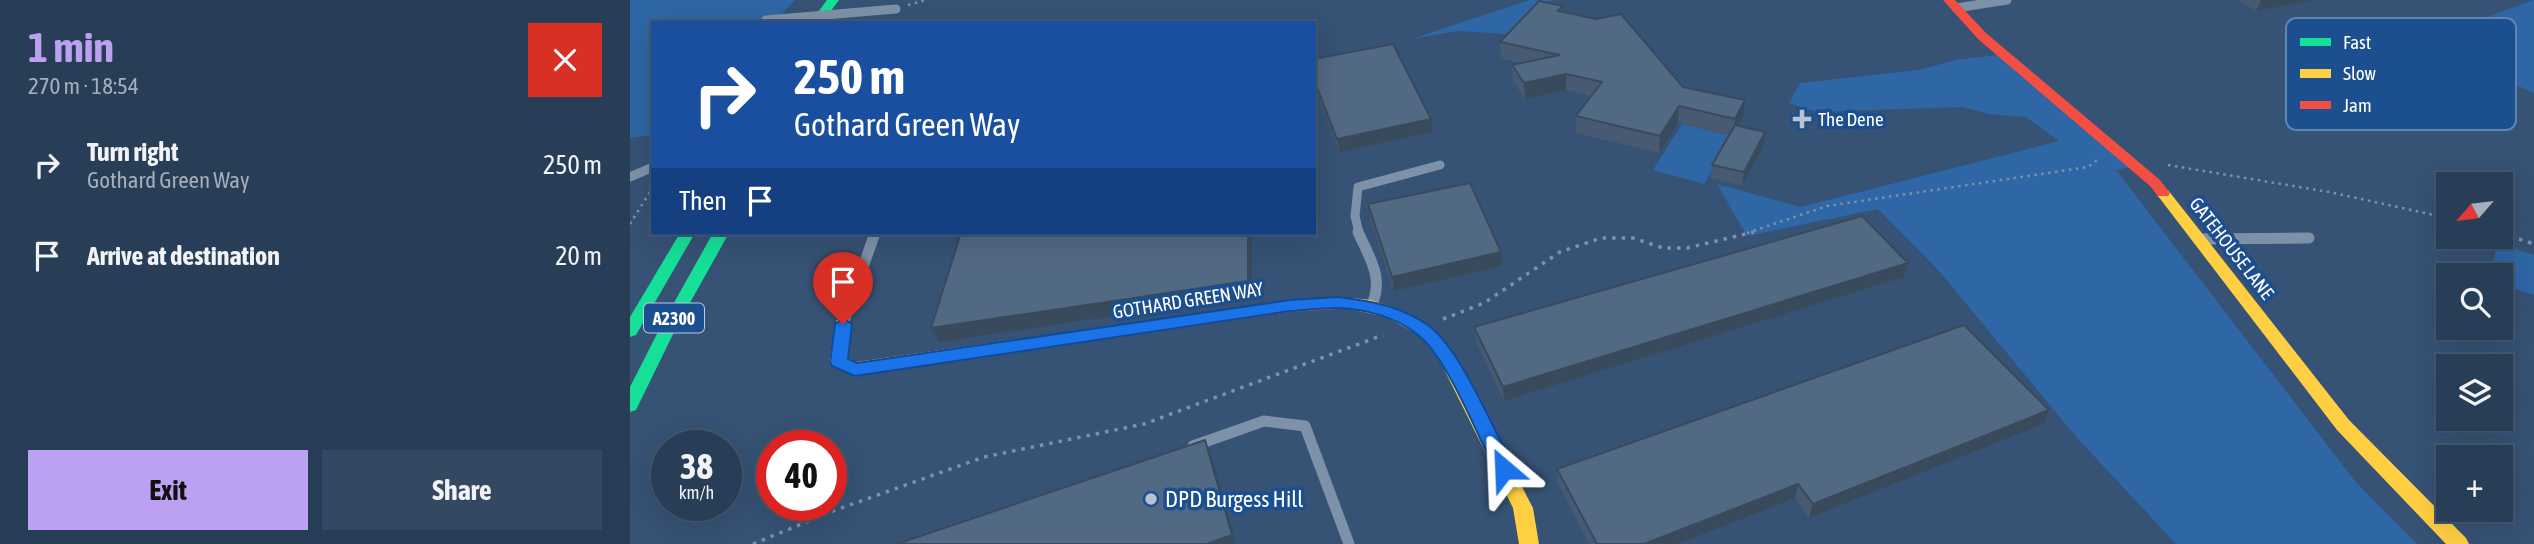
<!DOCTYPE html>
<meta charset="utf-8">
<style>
body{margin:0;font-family:"Asap Condensed",sans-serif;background:#344961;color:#f1f3f6;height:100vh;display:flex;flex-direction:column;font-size:26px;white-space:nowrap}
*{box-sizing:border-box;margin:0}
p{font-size:23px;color:#a5aeba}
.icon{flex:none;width:38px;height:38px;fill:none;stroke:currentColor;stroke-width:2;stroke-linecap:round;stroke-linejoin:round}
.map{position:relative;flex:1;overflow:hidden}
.sheet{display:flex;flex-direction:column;background:#283e57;width:630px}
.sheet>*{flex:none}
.hud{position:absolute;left:21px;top:21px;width:665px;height:214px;border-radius:0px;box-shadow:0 7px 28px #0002,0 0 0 2px #44576d;background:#1a4fa0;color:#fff;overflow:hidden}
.needle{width:46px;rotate:242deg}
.controls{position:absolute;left:1806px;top:172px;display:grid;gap:14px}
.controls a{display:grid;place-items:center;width:77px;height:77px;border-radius:0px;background:#283e57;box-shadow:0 7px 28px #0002,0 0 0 2px #44576d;font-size:35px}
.speed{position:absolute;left:21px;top:430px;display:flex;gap:14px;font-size:35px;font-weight:700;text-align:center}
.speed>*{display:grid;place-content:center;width:91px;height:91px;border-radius:50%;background:#283e57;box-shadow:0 7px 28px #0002,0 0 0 2px #44576d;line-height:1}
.speed small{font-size:18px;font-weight:400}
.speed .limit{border:10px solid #d22;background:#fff;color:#111}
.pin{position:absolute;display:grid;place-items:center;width:60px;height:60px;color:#fff;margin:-72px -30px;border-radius:50% 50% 50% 0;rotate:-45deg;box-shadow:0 0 7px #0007}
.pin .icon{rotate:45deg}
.me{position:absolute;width:77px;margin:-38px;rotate:334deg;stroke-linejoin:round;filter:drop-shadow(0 0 5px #0008)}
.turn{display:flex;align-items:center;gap:24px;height:147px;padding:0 28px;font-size:32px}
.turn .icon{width:91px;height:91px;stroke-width:2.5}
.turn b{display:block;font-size:49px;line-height:60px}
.then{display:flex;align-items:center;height:66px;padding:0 28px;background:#0003;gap:14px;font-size:26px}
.round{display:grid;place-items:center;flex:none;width:74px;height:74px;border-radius:0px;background:#344961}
.headline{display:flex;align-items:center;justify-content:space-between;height:119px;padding:0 28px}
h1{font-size:42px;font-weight:700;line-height:52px;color:#bca0f2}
.cta{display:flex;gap:14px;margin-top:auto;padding:14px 28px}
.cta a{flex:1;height:80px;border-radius:0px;background:#bca0f2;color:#111;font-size:28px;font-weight:700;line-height:80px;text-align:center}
.cta a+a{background:#344961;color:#f1f3f6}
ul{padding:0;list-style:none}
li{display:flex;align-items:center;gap:21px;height:91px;padding:0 28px}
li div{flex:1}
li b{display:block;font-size:26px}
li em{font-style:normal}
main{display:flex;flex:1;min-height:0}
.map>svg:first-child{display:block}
</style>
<main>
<section class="sheet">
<div class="headline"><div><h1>1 min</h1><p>270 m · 18:54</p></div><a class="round" style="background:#d93025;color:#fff"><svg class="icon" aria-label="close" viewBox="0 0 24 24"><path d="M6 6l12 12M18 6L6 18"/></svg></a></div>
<ul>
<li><svg class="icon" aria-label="right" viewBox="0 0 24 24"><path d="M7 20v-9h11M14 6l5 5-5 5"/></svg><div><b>Turn right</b><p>Gothard Green Way</p></div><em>250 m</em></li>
<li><svg class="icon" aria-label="arrive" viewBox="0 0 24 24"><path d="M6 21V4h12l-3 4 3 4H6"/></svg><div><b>Arrive at destination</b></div><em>20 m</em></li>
</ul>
<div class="cta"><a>Exit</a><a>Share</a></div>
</section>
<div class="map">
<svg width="1904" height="544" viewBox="0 0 1904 544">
<rect width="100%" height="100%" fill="#365274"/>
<g fill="#2f66a5">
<polygon points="0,0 165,0 144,23 23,23 23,135 0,138"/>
<polygon points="900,0 925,0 904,6 898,22 875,34 828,31 781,39"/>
<polygon points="1904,0 1904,93 1790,42 1903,0"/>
<polygon points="1374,54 1505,166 1486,170 1725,481 1787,544 1546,544 1448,439 1309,271 1248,209 1117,236 1087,184 1171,207 1429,141 1396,117 1359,114 1332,107 1186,112 1159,103 1170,83 1288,70 1326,60"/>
<polygon points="1052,124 1102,136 1074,184 1023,170"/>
<polygon points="1867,243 1904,255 1904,295 1871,284 1871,275 1861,275"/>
</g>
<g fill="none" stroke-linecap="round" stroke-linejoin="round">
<g stroke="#7d92a8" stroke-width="2.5" stroke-dasharray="2.5 4.5" stroke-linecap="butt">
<polyline points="278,5 296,0"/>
<polyline points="1538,165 1699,192 1818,218"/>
<polyline points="0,224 23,187"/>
<polyline points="1117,233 1197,206 1458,167 1467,160"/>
</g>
<g stroke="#7d92a8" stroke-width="3.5" stroke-dasharray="3.5 6" stroke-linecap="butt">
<polyline points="1871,233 1904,244"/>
<polyline points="813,319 854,303 930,252 971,238 1003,238 1033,248 1057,248 1124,232"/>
<polyline points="123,544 203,511 354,457 514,424 753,335"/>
</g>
<g stroke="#7d92a8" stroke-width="9">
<polyline points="1326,8 1377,0"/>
<polyline points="0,177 23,167"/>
<polyline points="729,233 725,216 728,187 810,165"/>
</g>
<g stroke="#7d92a8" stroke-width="11">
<path d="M728 232C739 257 755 279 741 306"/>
<polyline points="1571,239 1679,238"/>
<polyline points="213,324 245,233"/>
<polyline points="563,446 634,421 675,426 719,544"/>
</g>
<g fill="#16e098" fill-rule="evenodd">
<polygon points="197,0 209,0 192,23 180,23"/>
<polygon points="50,233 65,233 6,335 0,337 0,317"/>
<polygon points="83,233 99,233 47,326 6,410 0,412 0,387 31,326"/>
</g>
<g fill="#ffcf43" fill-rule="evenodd">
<polygon points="1533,189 1538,190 1719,420 1836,538 1839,544 1816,544 1707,430 1528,196 1526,193"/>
<polygon points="721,298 741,300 768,309 801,327 822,352 903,508 909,544 889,544 883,508 809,359 789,335 756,317 715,308 713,304 715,300"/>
<polygon points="213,318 219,320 221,324 217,359 226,362 523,320 529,322 531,326 529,330 523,332 225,375 202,366 199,362 205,324 207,320"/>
</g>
<g fill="#f24e42" fill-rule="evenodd">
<polygon points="1313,0 1325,0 1356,33 1530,180 1540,193 1538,196 1528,196 1520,186 1348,39"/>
<polygon points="721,298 727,300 729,304 727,308 659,312 523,332 517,330 515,326 517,322 523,320 659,300"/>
</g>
<polyline stroke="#7d92a8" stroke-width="9" points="136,20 266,9"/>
</g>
<g fill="#475a72">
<polygon points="1608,0 1688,0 1626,11"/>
<polygon points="933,6 933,12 1053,87 1113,117 1108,126 1135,132 1134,146 1112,186 1081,178 1082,165 1099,135 1048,123 1029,153 946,133 946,116 961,96 936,90 895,99 883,81 882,65 892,63 871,58 870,42"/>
<polygon points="684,59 803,132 710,152 684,86"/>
<polygon points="738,204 872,266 764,291 740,218"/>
<polygon points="1278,263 1274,277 874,401 846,341 844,327"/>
<polygon points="1419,410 1413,424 1179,518 1165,498 1048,544 959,544 928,483 927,469"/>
</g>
<g fill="#394a5c">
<polygon points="1631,0 1688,0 1626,11"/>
<polygon points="936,74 936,90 895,99 894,83"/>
<polygon points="1115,100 1113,117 1103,135 1105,119"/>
<polygon points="1049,106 1048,123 1029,153 1030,136"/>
<polygon points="801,119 803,132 710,152 707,139"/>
<polygon points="1135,132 1134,146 1112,186 1114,172"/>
<polygon points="618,233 622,233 622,295 309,342 301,328"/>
<polygon points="871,252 872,266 764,291 762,277"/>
<polygon points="1278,263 1274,277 874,401 873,387"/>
<polygon points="1419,410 1413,424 1179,518 1183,504"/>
<polygon points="575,440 581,454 606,544 577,544"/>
<polygon points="1168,484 1165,498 1048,544 1014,544"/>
</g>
<g fill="#526984" stroke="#394a5c" stroke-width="2">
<polygon points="909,1 933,6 928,11 966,19 991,14 1053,87 1115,100 1105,119 1049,106 1030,136 946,116 972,82 936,74 894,83 882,65 930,55 870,42"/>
<polygon points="763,44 801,119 707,139 684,80 684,59"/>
<polygon points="1105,125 1135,132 1114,172 1082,165"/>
<polygon points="840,183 871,252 762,277 738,204"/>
<polygon points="1232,216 1278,263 873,387 844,327"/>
<polygon points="331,233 618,233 618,281 301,328"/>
<polygon points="1334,325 1419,410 1183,504 1168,484 1014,544 967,544 927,469"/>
<polygon points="575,440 602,535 577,544 267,544"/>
</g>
<path fill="#1a73e8" stroke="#114b97" stroke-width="2" d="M708 297C741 301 772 306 799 326 829 347 866 433 884 469L881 474 874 476 867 474C849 439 817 357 788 335 766 317 736 309 708 308 692 308 675 310 660 311L225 376 202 366 200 362 205 324 213 318 222 324 218 359 227 363 660 300Z"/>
<g fill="#b9c2ce" stroke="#1b4f8f" stroke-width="2.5">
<path d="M1168.5 108.5h7v7h7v7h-7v7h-7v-7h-7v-7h7z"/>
<circle cx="521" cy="499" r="7"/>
</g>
<g text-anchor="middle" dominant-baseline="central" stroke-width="7" stroke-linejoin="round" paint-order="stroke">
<rect fill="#1b4f8f" stroke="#bbcadd" stroke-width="2" x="14" y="303.5" width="60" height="29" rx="5"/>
<g font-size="18" font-weight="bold" fill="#fff">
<text x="44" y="318">A2300</text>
</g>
<g font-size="19" fill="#fff" stroke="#1b4f8f" text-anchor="start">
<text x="1188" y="119">The Dene</text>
</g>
<g font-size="19" fill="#fff" stroke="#1b4f8f">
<text transform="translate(1602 248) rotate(52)">GATEHOUSE LANE</text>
<text transform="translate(558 300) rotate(-9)">GOTHARD GREEN WAY</text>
</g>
<g font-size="23" fill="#fff" stroke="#1b4f8f" text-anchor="start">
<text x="535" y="499">DPD Burgess Hill</text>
</g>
</g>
<rect x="1656" y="18" width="230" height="112" rx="10" fill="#1b4f8f" stroke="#5f84b1" stroke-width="2"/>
<rect x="1670" y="38" width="31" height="8" fill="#16e098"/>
<rect x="1670" y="69" width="31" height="9" fill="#ffcf43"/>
<rect x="1670" y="101" width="31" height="8" fill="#f24e42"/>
<g font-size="19" fill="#fff">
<text x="1713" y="49">Fast</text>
<text x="1713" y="80">Slow</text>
<text x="1713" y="112">Jam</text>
</g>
</svg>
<div class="controls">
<a><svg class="needle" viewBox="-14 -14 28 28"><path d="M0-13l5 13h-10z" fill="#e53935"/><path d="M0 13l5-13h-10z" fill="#a5aeba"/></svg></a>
<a><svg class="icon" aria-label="search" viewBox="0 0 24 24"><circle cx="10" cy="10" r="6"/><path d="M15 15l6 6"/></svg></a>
<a><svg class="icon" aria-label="layers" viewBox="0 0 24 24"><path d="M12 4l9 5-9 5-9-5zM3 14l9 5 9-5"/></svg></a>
<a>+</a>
</div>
<div class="speed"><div>38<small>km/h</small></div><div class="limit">40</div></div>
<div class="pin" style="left:213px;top:324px;background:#d93025"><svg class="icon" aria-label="arrive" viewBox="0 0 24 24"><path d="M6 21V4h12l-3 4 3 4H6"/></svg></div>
<svg class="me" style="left:874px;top:469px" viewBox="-20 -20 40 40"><path d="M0-17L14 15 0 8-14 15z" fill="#1a73e8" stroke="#fff" stroke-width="4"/></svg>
<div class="hud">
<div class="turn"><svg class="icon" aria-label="right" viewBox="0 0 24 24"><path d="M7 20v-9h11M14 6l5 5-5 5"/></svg><div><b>250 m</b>Gothard Green Way</div></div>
<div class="then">Then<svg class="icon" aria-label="arrive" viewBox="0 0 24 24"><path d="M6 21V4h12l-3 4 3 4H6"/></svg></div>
</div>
</div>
</main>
